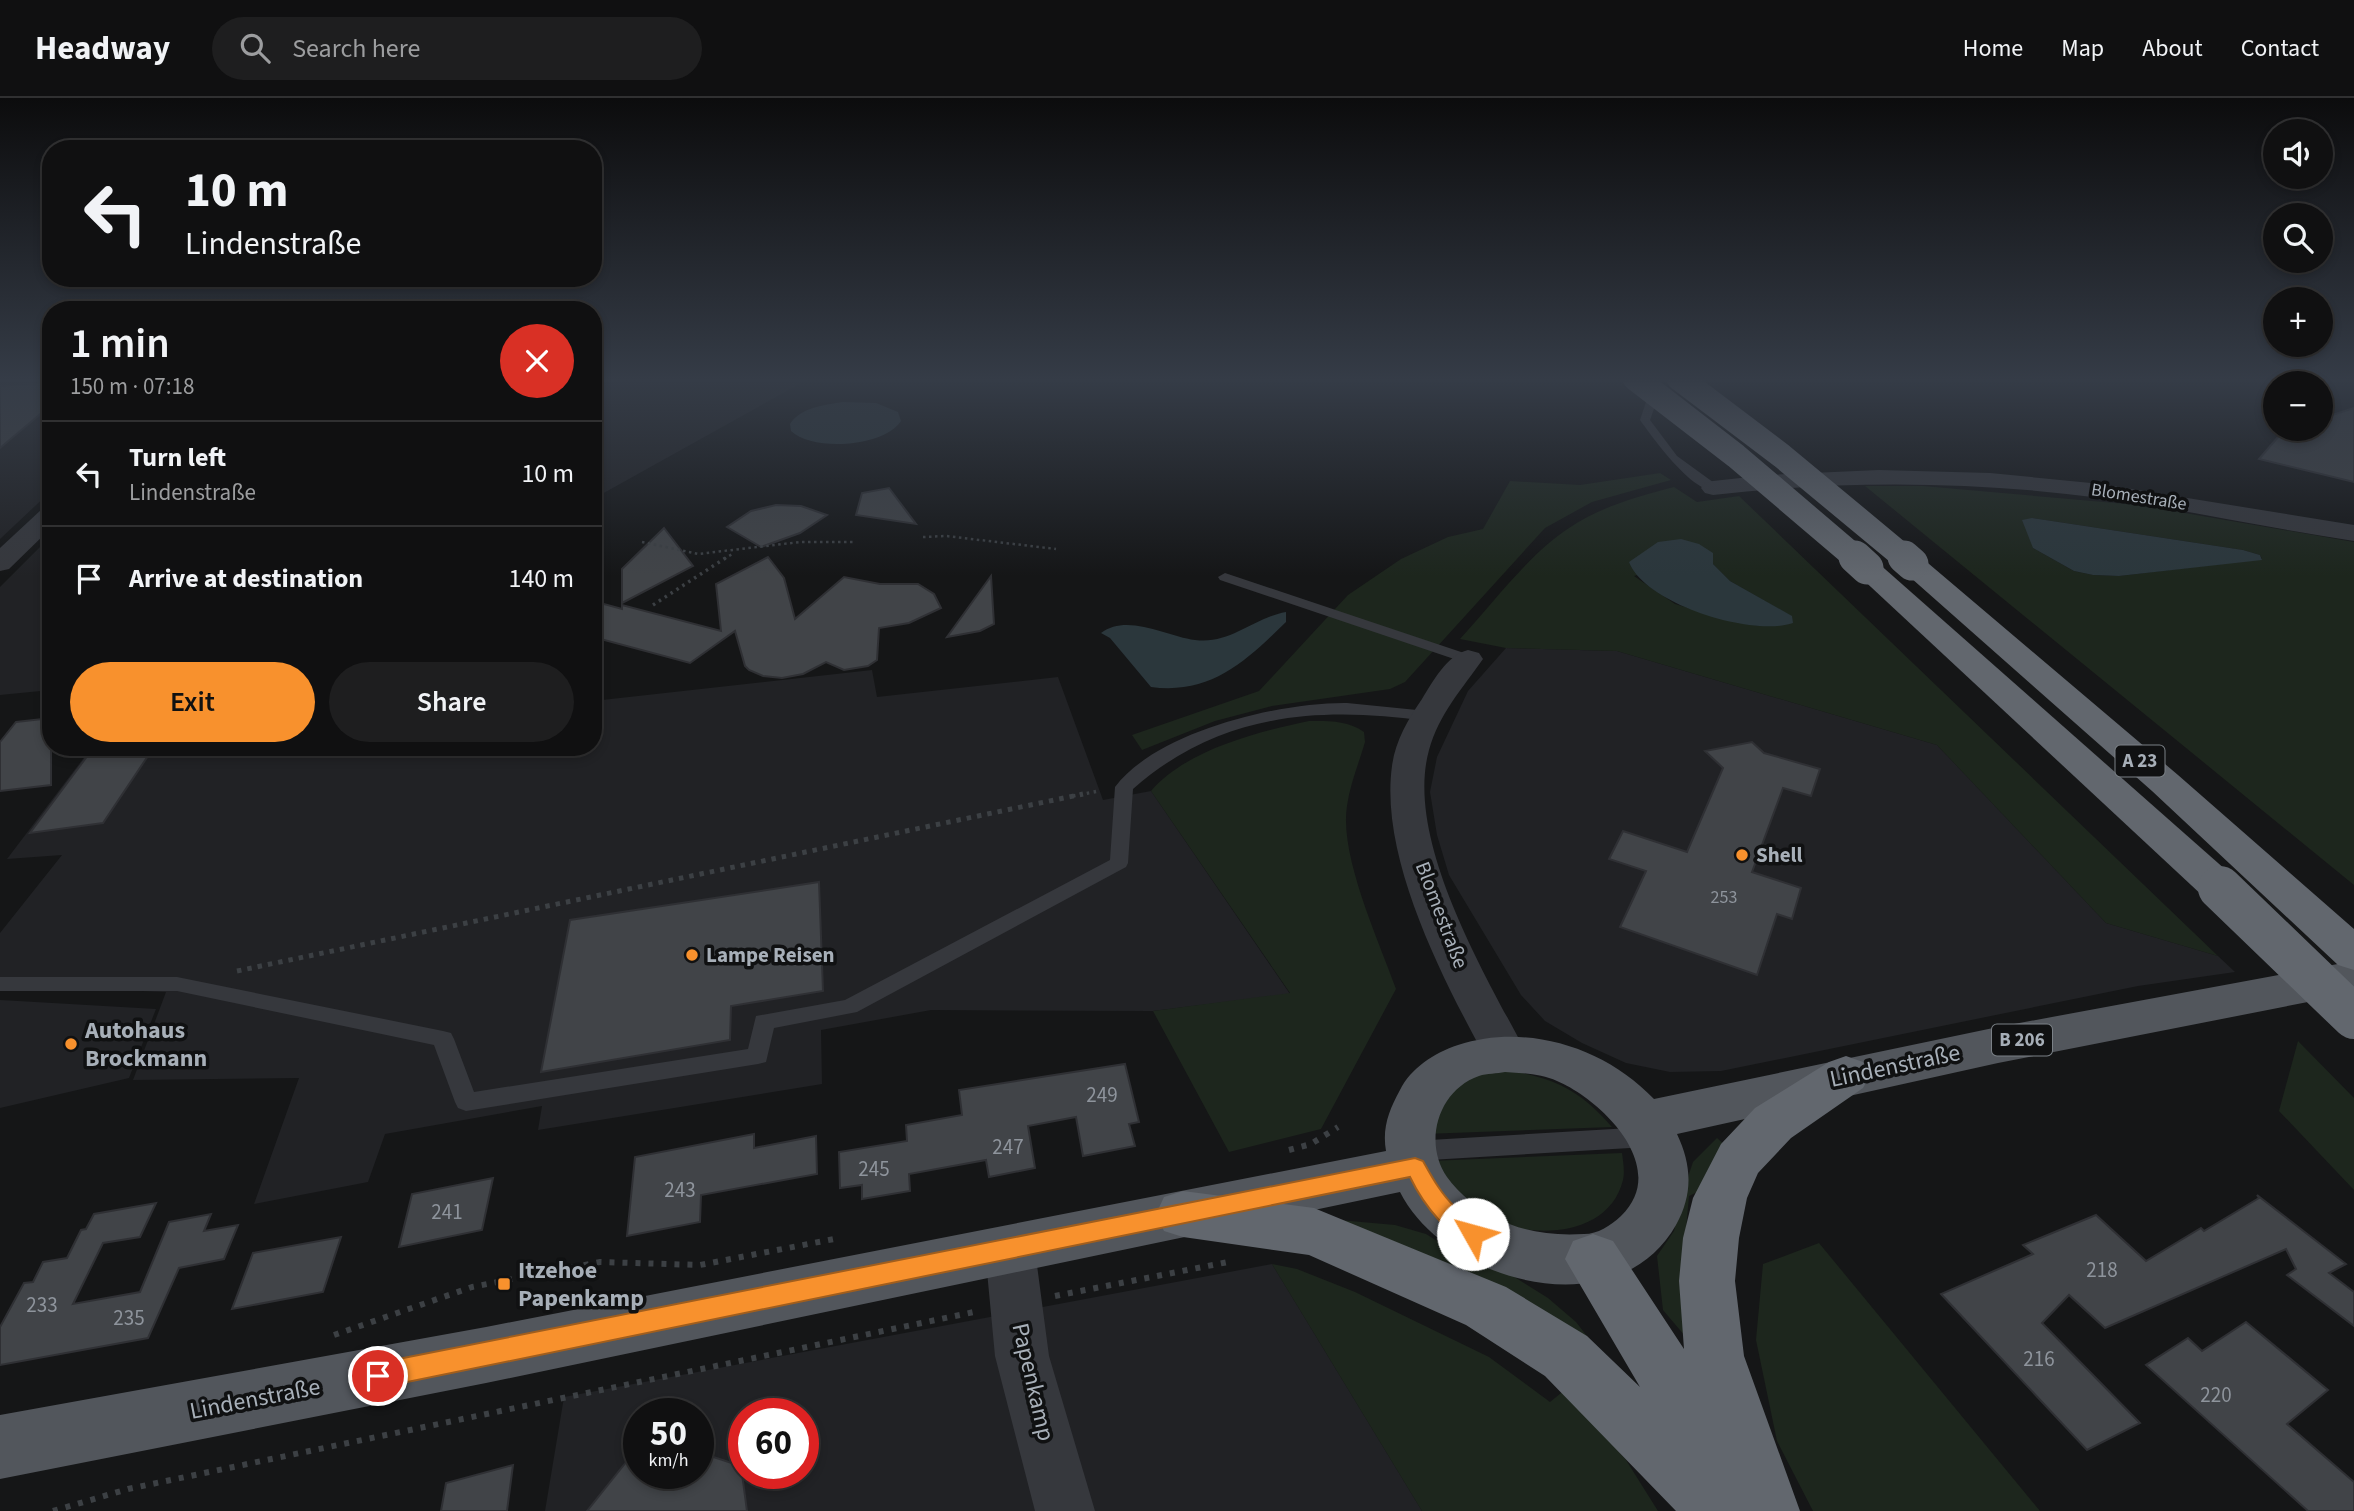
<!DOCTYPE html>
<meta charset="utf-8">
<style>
body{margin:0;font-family:"Source Sans 3",sans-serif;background:#1e1e1f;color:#f1f3f6;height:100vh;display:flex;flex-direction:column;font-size:26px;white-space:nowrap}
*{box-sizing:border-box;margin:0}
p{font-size:23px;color:#9c9d9f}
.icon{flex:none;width:38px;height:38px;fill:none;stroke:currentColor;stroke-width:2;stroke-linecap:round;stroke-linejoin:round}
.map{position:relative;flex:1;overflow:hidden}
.panel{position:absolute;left:42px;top:203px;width:560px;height:455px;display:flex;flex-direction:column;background:#101011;border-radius:28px;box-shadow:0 4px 10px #0003,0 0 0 2px #303031}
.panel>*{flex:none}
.guide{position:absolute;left:42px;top:42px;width:560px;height:147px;border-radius:28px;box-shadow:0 4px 10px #0003,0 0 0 2px #303031;background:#101011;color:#f1f3f6;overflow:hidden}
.buttons{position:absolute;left:2263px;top:21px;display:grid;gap:14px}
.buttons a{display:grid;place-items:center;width:70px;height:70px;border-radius:50%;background:#101011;box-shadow:0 4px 10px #0003,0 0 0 2px #303031;font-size:35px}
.speed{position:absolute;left:623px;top:1300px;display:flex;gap:14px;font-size:35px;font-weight:700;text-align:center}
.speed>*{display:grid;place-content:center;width:91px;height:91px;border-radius:50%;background:#101011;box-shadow:0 4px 10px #0003,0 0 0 2px #303031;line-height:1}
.speed small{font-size:18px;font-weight:400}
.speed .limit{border:10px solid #d22;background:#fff;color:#111}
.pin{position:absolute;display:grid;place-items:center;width:60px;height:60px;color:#fff;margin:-30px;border:4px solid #fff;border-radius:50%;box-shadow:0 2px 7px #0007}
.me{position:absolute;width:77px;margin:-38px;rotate:308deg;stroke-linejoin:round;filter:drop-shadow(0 0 5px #0008)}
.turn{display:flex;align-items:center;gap:24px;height:147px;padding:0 28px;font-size:32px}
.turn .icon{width:91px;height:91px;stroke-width:2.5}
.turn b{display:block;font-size:49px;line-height:60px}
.round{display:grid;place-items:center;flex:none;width:74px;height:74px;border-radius:37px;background:#1e1e1f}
.overview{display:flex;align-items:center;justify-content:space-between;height:119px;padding:0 28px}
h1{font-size:42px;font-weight:600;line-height:52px}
.cta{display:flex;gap:14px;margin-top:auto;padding:14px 28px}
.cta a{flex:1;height:80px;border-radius:42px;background:#f8912d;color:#111;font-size:28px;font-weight:600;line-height:80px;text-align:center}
.cta a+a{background:#1e1e1f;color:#f1f3f6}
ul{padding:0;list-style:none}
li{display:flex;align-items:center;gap:21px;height:105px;padding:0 28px;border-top:2px solid #303031}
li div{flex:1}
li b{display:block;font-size:26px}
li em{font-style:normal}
header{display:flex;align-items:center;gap:42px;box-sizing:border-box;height:98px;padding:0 35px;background:#101011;border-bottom:2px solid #303031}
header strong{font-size:33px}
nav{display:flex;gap:38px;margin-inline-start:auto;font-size:24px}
.search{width:490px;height:63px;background:#1e1e1f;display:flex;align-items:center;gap:18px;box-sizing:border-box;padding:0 24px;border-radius:38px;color:#9c9d9f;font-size:26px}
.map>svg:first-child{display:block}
</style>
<header>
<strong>Headway</strong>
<div class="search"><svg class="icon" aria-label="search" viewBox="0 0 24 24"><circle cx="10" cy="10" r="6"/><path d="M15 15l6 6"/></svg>Search here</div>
<nav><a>Home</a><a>Map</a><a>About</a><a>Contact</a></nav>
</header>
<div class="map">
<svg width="2354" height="1413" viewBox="0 0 2354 1413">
<rect width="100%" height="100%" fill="#151617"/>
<g fill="#212225" fill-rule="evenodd">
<polygon points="0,280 51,280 51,393 0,441"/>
<polygon points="689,280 810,280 593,401 593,287"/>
<polygon points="51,438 51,592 0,597 0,489"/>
<polygon points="1506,550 1617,553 1937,647 2106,825 2218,858 2235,874 2138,888 1721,973 1670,974 1626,965 1582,945 1545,923 1521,897 1449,777 1437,737 1430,694 1437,659 1468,593"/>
<polygon points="872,572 877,599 1058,579 1103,702 1151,693 1290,896 1153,913 931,912 821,932 822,986 538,1032 542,1008 385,1036 368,1084 254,1106 299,980 133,982 166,894 0,887 0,835 62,757 7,761 92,649 593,649 593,603"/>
<polygon points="0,902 18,903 156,911 129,980 0,1010"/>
<path d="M1272 1166 1422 1413H545L564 1299ZM639 1316H698V1376H639ZM744 1316H803V1376H744Z"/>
</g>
<g fill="#1d261d" fill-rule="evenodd">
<polygon points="1660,375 1671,382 1592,404 1545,430 1405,584 1390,591 1272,608 1215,623 1142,652 1132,637 1259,593 1348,497 1401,461 1448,439 1483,431 1510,383 1580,387"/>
<path d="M1865 388H1923L2138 407 2354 444V787ZM2032 420 2243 452 2260 457 2262 461 2119 478 2093 477 2074 473 2033 450Z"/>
<path d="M1674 389 1697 404 1739 398 2218 858 2106 825 1937 647 1617 553 1506 550 1460 541C1493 505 1529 456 1569 430 1600 409 1639 398 1674 389ZM1713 455V466L1730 483 1791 518 1760 528 1736 524 1675 506 1634 478Z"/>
<path d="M1309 623C1328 623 1347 622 1364 634L1365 644C1359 665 1350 686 1347 708 1339 757 1379 843 1396 891L1321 1031 1229 1054 1153 913 1290 895 1151 693C1186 652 1257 634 1309 623Z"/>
<polygon points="2298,943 2354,1000 2354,1092 2279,1013"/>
<path d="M1504 972C1553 979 1579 991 1612 1029L1424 1036 1431 1007 1474 975Z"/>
<polygon points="1717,1040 1728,1050 1697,1094 1689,1098 1686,1131 1691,1245 1663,1212 1657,1158 1674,1133 1682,1097 1693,1064"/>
<path d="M1622 1055C1623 1063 1625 1074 1623 1082 1607 1147 1510 1142 1467 1109 1453 1098 1441 1077 1430 1063Z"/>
<polygon points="1328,1121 1395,1127 1426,1136 1474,1166 1508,1175 1548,1200 1576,1224 1608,1265"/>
<polygon points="1819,1145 2040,1413 1813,1413 1777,1343 1756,1242 1763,1166"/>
<polygon points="1272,1166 1297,1171 1355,1194 1489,1259 1550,1304 1566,1291 1626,1362 1658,1413 1422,1413"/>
</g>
<g fill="#2b373c">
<path d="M843 304 876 305 898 314 901 323C884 349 813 354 791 333L790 326C801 309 825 307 843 304Z"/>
<polygon points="2032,420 2243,452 2260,457 2262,462 2119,478 2093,477 2074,473 2033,450 2022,422"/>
<path d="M1681 441 1699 446 1713 455V466L1730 483 1792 518 1793 525C1752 539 1645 506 1629 464L1658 444Z"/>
<path d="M1286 514V524C1246 563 1211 597 1151 589L1110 540 1101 535C1127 515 1166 538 1195 542 1230 547 1253 520 1286 514Z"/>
</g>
<g fill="#414448" stroke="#2f3034" stroke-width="2">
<polygon points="51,284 51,307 0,350 0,288"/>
<polygon points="2354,310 2354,384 2259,361 2285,331 2320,331 2320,321"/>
<polygon points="889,390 916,426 856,417 862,395"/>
<polygon points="776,407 801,408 827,417 800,435 761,449 727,429 751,413"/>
<polygon points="664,430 693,468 622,505 622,471"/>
<polygon points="768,459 784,480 795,521 844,479 880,486 918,486 934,496 941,510 909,525 879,530 877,562 868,568 844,572 826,564 803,576 782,580 763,578 749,572 745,568 735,533 690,565 593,539 593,503 622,511 622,507 721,533 716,486"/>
<polygon points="991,478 994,526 980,533 947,539"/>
<polygon points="51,620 51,687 0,693 0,644 16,624"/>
<polygon points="1752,644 1764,655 1820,671 1811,698 1783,690 1752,774 1801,790 1792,821 1777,816 1757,877 1620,829 1646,773 1609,761 1623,733 1687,754 1723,670 1705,653"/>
<polygon points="94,649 154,649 103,725 30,735"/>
<polygon points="819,784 823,893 731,908 730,942 541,974 570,822"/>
<polygon points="1125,966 1139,1024 1129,1026 1135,1048 1083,1058 1076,1019 1028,1028 1035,1070 989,1079 986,1062 909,1076 910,1093 862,1101 862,1087 840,1090 839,1054 907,1043 906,1027 962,1017 959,992"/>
<polygon points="754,1036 754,1050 816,1038 817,1076 701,1097 700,1124 627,1138 635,1059"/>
<polygon points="493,1080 482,1132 399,1149 412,1096"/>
<polygon points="2257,1097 2346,1166 2329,1175 2354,1194 2354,1228 2287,1177 2296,1171 2286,1151 2105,1230 2069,1197 2042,1225 2140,1325 2087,1352 1941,1196 2033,1156 2023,1147 2096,1117 2146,1163 2201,1130 2204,1133 2259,1100"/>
<polygon points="156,1105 140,1139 103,1145 73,1206 140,1194 169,1124 211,1116 204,1133 238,1127 224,1161 179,1170 148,1240 0,1267 0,1229 24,1185 33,1184 43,1164 67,1160 81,1132 86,1131 94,1116"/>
<polygon points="341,1139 323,1194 232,1211 253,1155"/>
<polygon points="2246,1224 2328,1292 2287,1326 2354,1384 2354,1413 2308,1413 2146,1267 2188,1240 2202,1253"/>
<polygon points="639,1348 639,1376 698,1376 698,1354 741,1368 747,1413 587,1413"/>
<polygon points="513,1367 507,1413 441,1413 446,1385"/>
</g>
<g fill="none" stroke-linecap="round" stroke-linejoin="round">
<g stroke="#3c4044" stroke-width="2.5" stroke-dasharray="2.5 3.5" stroke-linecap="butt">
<polyline points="923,439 946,438 1056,451"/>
<polyline points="642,444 698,456 800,444 855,444"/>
<polyline points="724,461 734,455"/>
</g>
<g stroke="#3c4044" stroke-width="3.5" stroke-dasharray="2.5 4.5" stroke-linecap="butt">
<polyline points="653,507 727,459"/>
<polyline points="1073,698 1099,693"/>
</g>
<polyline stroke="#3c4044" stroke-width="5" stroke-dasharray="4.5 6" stroke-linecap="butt" points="237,873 1083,696"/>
<g stroke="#3c4044" stroke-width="6" stroke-dasharray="5 8" stroke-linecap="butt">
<polyline points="1289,1052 1311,1046 1338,1029"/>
<polyline points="1055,1198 1228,1164"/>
<polyline points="334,1237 472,1189 600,1164 700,1167 834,1141"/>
<polyline points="53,1413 128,1391 974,1214"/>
</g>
<g fill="#36383d" fill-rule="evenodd">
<path d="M1655 284 1662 288 1650 322 1677 358 1717 387V393C1693 396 1653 340 1640 322L1651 289 1650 287Z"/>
<polygon points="1225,475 1473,558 1475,561 1473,564 1463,564 1220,482 1218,479"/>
<path d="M1347 605 1427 613 1435 618 1427 623C1318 608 1219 615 1133 691L1128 765 1126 769 857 914 774 930 766 964 758 966 466 1013 458 1010 455 1004 434 947 177 893H0V879H177L443 933 451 935 454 941 474 994 748 951 756 918 845 902 1110 762 1115 689C1157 633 1281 604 1347 605Z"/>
<polygon points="1647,1029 1655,1032 1659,1039 1655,1046 1647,1049 1413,1063 1405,1060 1401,1053 1405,1046 1413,1043"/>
</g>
<g fill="#36383d" fill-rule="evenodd">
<path d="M1879 372 1990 375 2101 386 2354 427V443C2269 430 2186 412 2101 400 1972 383 1843 382 1713 397L1705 395 1701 390 1705 385 1713 383 1768 377Z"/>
<polygon points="51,409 51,430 9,471 0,473 0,450 42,411"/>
<path d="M1468 552 1479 555 1483 561C1462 591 1439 616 1429 652 1404 742 1486 878 1527 956L1520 968 1505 973 1490 968C1446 887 1379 762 1392 668 1395 644 1408 621 1422 601 1433 583 1447 557 1468 552Z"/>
<polygon points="1010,1130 1028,1136 1035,1152 1049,1258 1095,1413 1035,1413 995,1258 985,1152 992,1136"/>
</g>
<path fill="#52565c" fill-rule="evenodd" d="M2354 863V895L1998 965 1677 1036C1692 1068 1693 1096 1676 1127 1618 1230 1447 1186 1400 1094L486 1285 0 1381V1317L486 1229 1386 1053C1382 1030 1389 1012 1400 992 1411 970 1434 955 1458 947 1527 925 1604 949 1654 1001L1998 929ZM1505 974C1522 975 1541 976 1557 983 1602 1002 1671 1070 1621 1118 1610 1128 1598 1136 1584 1136 1553 1138 1523 1134 1496 1120 1478 1111 1459 1096 1447 1079 1423 1045 1438 992 1479 978 1487 975 1497 976 1505 974Z"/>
<g fill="#62676e" fill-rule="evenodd">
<polygon points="1912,457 1922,460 2178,677 2354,831 2354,872 2338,867 2152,693 1902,472 1897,466 1902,460"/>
<polygon points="1867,461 1877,464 2235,780 2241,790 2235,800 2220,804 2205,800 1857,476 1852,470 1857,464"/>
<polygon points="1846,958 1863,964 1870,977 1863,990 1791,1040 1758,1075 1747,1100 1739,1140 1735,1183 1744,1258 1800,1413 1676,1413 1545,1278 1466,1227 1309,1157 1183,1139 1164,1133 1156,1116 1164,1099 1183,1093 1314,1110 1506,1189 1587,1238 1640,1289 1565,1161 1573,1143 1593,1136 1613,1143 1684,1251 1679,1183 1683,1140 1693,1100 1721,1046 1755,1010 1829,964"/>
</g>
<g stroke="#62676e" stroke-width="25">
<polyline points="1635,280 1736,358 1857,461"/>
<polyline points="1679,280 1782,358 1906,461"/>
</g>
<g stroke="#62676e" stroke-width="33">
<polyline points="1855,459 1867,470"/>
<polyline points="1904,459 1912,466"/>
</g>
<polyline stroke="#62676e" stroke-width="44" points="2220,790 2354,919"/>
</g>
<linearGradient id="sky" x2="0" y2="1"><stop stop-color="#0c0c0d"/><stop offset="0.59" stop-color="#353c47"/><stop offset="1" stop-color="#353c47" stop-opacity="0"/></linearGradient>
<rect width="2354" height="478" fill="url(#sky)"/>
<path fill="#f8912d" stroke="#a15e1d" stroke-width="2" d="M1415 1060 1423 1063C1432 1079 1441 1096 1455 1109 1465 1119 1479 1123 1484 1136L1481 1143C1454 1152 1420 1100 1410 1079L378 1290 369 1286 365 1278 369 1269 378 1265Z"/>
<g fill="#f8912d" stroke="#101112" stroke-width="2.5">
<circle cx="1742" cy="757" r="7"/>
<circle cx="692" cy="857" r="7"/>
<circle cx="71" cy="946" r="7"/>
<rect x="497" y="1179" width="14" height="14" rx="3.5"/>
</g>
<g text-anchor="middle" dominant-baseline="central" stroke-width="7" stroke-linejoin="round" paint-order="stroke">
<g font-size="18" fill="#a7afb8" stroke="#101112">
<text transform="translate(2139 399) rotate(9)">Blomestraße</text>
</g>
<g font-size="18" fill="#8e949c">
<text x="1724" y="799">253</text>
</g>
<g fill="#101112" stroke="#7a8086" stroke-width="2">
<rect x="2115.5" y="647.5" width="49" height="31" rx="5"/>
<rect x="1992" y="926.5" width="60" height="31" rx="5"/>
</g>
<g font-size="19" font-weight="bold" fill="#a7afb8">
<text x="2140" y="663">A 23</text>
<text x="2022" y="942">B 206</text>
</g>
<g font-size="21" font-weight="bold" fill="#a7afb8" stroke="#101112" text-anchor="start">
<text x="1756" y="757">Shell</text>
<text x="706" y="857">Lampe Reisen</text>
</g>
<g font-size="21" fill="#a7afb8" stroke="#101112">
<text transform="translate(1442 817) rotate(69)">Blomestraße</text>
</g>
<g font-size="21" fill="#8e949c">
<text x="1102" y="997">249</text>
<text x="1008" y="1049">247</text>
<text x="874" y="1071">245</text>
<text x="680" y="1092">243</text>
<text x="447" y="1114">241</text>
<text x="2102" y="1172">218</text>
<text x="42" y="1207">233</text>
<text x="129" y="1220">235</text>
<text x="2039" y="1261">216</text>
<text x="2216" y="1297">220</text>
</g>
<g font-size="24" font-weight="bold" fill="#a7afb8" stroke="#101112" text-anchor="start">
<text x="85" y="932">Autohaus<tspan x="85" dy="28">Brockmann</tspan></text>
<text x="518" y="1172">Itzehoe<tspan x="518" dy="28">Papenkamp</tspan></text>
</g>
<g font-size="24" fill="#a7afb8" stroke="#101112">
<text transform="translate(1895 968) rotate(-12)">Lindenstraße</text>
<text transform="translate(1033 1284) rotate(77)">Papenkamp</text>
<text transform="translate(255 1301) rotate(-11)">Lindenstraße</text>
</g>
</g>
</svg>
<div class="buttons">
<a><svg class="icon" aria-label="sound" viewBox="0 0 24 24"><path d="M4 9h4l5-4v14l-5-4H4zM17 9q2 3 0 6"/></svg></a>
<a><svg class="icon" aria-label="search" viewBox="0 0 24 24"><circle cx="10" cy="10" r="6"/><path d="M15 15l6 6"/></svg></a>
<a>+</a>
<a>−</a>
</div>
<div class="speed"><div>50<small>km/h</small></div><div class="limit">60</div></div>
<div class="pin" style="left:378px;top:1278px;background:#d93025"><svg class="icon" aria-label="arrive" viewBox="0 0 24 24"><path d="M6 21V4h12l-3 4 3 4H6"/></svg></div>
<svg class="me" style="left:1473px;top:1136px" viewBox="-20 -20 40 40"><circle r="19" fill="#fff"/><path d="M0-13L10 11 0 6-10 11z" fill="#f8912d"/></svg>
<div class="guide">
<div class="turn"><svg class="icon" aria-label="left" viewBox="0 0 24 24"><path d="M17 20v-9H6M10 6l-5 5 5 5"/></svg><div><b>10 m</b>Lindenstraße</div></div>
</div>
<section class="panel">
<div class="overview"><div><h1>1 min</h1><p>150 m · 07:18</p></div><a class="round" style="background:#d93025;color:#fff"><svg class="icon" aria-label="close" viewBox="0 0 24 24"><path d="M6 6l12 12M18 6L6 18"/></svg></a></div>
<ul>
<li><svg class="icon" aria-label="left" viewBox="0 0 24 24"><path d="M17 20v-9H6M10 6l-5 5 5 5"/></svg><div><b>Turn left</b><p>Lindenstraße</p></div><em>10 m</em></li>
<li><svg class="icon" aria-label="arrive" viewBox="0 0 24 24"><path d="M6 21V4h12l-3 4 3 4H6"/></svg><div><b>Arrive at destination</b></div><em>140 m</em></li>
</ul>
<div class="cta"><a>Exit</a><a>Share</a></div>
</section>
</div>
